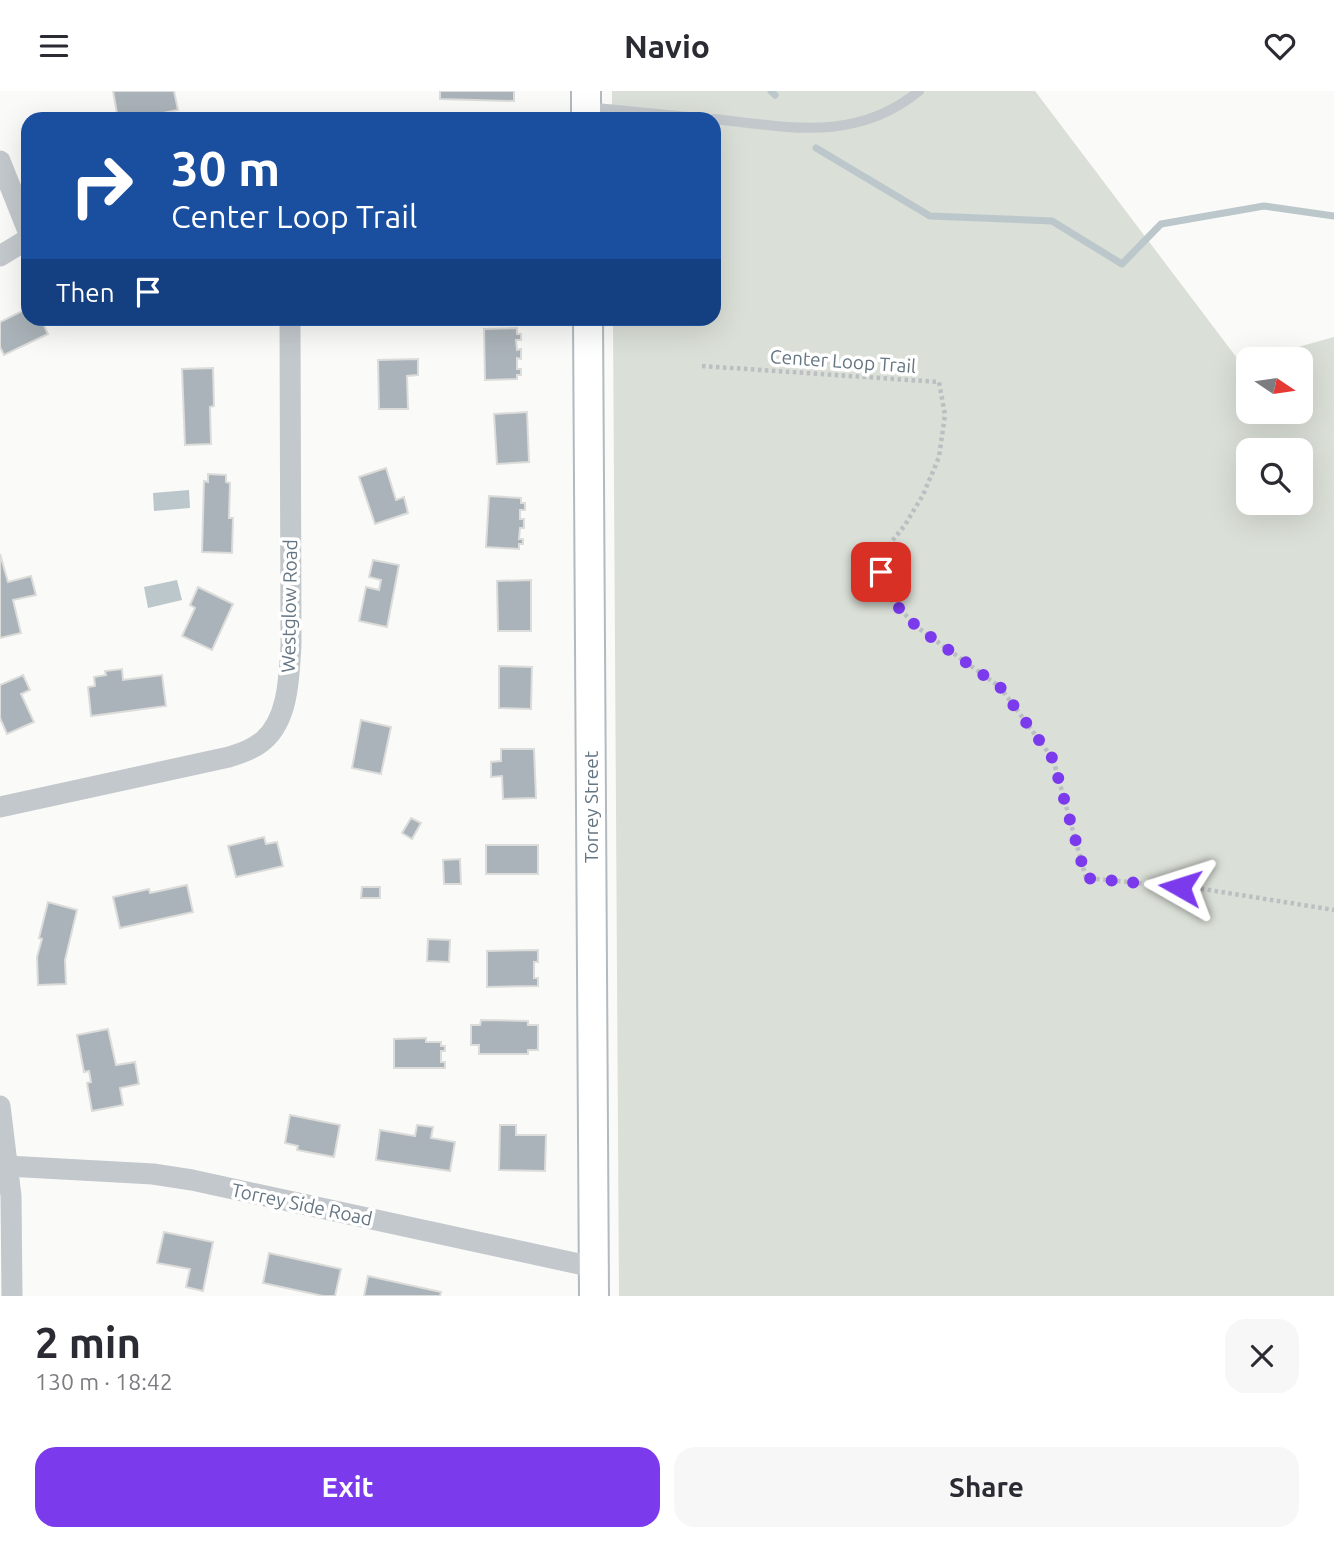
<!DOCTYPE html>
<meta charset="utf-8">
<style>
body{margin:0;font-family:Ubuntu,sans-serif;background:#f7f7f7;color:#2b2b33;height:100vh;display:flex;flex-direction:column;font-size:26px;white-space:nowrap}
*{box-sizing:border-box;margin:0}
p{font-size:23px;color:#7c7c81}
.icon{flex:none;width:38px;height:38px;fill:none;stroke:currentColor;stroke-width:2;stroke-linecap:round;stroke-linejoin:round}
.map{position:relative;height:1205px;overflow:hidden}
.panel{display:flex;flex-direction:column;background:#fff;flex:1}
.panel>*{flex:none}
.top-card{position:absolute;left:21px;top:21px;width:700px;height:214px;border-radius:21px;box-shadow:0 7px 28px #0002;background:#1a4fa0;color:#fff;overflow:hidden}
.needle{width:46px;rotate:103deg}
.tools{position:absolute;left:1236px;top:256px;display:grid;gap:14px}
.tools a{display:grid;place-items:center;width:77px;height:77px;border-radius:14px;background:#fff;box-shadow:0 7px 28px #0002;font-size:35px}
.pin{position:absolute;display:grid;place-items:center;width:60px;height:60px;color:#fff;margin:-30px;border-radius:14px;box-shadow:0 4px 10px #0006}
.me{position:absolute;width:77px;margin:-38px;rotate:276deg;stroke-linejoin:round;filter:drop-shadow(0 0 5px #0008)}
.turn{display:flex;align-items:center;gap:24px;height:147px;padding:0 35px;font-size:32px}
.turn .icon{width:91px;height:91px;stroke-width:2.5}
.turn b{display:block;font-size:49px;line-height:60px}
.then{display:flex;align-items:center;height:66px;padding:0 35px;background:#0003;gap:14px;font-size:26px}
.round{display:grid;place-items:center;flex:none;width:74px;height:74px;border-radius:21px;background:#f7f7f7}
.headline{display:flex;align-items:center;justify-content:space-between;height:119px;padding:0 35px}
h1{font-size:42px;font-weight:700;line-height:52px}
.cta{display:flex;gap:14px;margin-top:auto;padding:14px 35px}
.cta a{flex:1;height:80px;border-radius:21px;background:#7c3aed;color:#fff;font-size:28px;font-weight:700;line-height:80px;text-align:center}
.cta a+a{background:#f7f7f7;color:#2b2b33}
header{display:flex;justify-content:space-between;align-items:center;height:91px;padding:0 35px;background:#fff;font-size:32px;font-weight:700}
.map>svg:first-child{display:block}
</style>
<header><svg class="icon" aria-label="menu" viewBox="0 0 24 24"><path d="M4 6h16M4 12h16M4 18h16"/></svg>Navio<svg class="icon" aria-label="heart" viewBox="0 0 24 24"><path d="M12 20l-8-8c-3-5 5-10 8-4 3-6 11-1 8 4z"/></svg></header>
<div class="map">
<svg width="1334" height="1205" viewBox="0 0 1334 1205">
<rect width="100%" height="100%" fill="#fafaf8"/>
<path fill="#dadfd7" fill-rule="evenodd" d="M612 0H1035L1240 271 1248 270V320H1300V268H1255L1334 246V1205H619L613 228H714V28H612ZM1248 359H1300V411H1248Z"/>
<g fill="#bbc7cb">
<polygon points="189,399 190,417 154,420 153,402"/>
<polygon points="177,489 182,509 148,517 144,496"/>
</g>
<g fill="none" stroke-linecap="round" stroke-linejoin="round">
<g stroke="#bbc7cb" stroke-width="7">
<polyline points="771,0 775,4"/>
<polyline points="816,57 930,125 1052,130 1122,173 1161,133 1264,115 1334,125"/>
</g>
</g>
<g fill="#aab3b9" stroke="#dcdcda" stroke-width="2">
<polygon points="113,0 174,0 178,19 133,28 118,28"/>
<polygon points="440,0 514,0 514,10 440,8"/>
<polygon points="28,217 28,228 41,228 48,243 4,264 0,256 0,231"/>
<polygon points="517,237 517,243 521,243 521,249 516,249 517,259 521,258 521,268 517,267 517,278 521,278 521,284 517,284 517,288 485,289 484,238"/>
<polygon points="418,268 418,284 407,285 408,318 379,318 378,269"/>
<polygon points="213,277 214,315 210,316 211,353 185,354 182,278"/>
<polygon points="527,321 529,371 497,373 494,323"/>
<polygon points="386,377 396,409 404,406 408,422 375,433 359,386"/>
<polygon points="208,383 226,384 226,391 230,392 229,427 233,427 232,462 202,461 204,390 208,391"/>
<polygon points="489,405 521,407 521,412 525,412 525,419 520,419 520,428 524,428 524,437 520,437 519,448 523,448 523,453 519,453 519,458 486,456"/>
<polygon points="0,463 8,491 31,485 36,504 13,509 21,542 0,547"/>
<polygon points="373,469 399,474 387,536 359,530 366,496 379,499 381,489 369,486"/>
<polygon points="531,489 531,540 498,540 497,490"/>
<polygon points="198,496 233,513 212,559 182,545 195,517 190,514"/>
<polygon points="499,575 532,576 531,618 499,617"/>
<polygon points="122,578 123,589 162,584 166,615 91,625 88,596 95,595 94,586 106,584 105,580"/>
<polygon points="23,584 30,599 21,603 34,631 7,643 0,627 0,594"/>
<polygon points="361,629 391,636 381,683 352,677"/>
<polygon points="501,658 534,658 536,707 503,708 502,685 491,686 491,671 501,670"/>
<polygon points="411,727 421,732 412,748 402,742"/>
<polygon points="264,746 266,753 277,751 283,775 236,786 228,755"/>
<rect x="486" y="754" width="52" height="29"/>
<polygon points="460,768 461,793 444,793 443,769"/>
<polygon points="187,794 193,821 120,837 113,806 149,798 150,802"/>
<polygon points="362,796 380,796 380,807 361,807"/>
<polygon points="48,811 77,819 65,869 66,893 38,894 37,866 42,848 39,847"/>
<polygon points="428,848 450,849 449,871 427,870"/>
<polygon points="538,859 538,871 534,871 534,887 538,887 538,895 487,896 487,860"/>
<polygon points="481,929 528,930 528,934 538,934 538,959 528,959 528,963 479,963 479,954 471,954 471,934 480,934"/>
<polygon points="108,938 116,974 135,971 139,993 120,997 123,1014 92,1020 87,992 91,991 89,980 84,981 77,944"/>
<polygon points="426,947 426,951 441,951 441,955 445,955 445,960 441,960 441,971 445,971 445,977 394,977 394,948"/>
<polygon points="290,1024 340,1034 334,1066 297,1059 298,1055 285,1052"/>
<polygon points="417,1034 433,1036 431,1047 455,1051 450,1080 376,1069 380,1039 415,1045"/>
<polygon points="500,1034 516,1034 516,1044 546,1044 545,1080 499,1079"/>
<polygon points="164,1141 213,1151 203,1200 186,1196 190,1178 157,1172"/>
<polygon points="269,1162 341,1178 335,1205 323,1205 263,1192"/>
<polygon points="368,1185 441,1201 440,1205 364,1205"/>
</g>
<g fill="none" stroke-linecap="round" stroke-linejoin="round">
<g stroke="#b3babf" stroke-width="32">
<g id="secondary">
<polyline points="586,0 586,28"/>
<polyline points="588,228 594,1205"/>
</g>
</g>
<polyline stroke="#bbbfc2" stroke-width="4.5" stroke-dasharray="3.5 3.5" stroke-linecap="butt" points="702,275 939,291 945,324 939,366 923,404 905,434 881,464 881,498 917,536 1000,596 1053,668 1086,787 1203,798 1334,819"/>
<g stroke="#c3c8cc" stroke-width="10">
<polyline points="586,16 709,28"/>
<path d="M714 28C788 36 856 52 919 0"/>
</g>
<g stroke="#c3c8cc" stroke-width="21">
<polyline points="0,70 28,140"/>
<polyline points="0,165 28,148"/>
<path d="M0 716 229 666C241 662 254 658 264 649 289 627 289 584 291 554L290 228"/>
<polyline points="0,1015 11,1105 12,1205"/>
<polyline points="7,1075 153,1083 192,1089 593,1176"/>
</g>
<use href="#secondary" stroke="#fff" stroke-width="28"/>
</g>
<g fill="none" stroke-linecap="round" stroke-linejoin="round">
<polyline stroke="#7c3aed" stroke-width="12" stroke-dasharray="0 21.6" points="881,481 881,498 917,536 1000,596 1053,668 1086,787 1180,796"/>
</g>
<g text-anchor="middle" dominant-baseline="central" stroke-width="7" stroke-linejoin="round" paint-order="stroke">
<g font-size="19" fill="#657683" stroke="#fff">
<text transform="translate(843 270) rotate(4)">Center Loop Trail</text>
<text transform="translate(289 515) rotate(-89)">Westglow Road</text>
<text transform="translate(591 716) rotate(-90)">Torrey Street</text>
<text transform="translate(302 1113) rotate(12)">Torrey Side Road</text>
</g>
</g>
</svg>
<div class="tools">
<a><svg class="needle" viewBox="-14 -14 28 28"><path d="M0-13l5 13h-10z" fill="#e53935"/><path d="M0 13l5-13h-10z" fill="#7c7c81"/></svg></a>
<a><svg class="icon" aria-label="search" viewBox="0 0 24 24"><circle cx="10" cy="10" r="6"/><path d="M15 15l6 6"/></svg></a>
</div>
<div class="pin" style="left:881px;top:481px;background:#d93025"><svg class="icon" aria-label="arrive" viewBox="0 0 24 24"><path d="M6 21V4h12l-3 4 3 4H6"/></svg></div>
<svg class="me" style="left:1180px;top:796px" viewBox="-20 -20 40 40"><path d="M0-17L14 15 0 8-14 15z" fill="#7c3aed" stroke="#fff" stroke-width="4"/></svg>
<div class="top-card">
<div class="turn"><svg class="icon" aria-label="right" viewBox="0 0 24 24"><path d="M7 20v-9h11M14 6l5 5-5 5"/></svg><div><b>30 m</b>Center Loop Trail</div></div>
<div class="then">Then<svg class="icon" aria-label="arrive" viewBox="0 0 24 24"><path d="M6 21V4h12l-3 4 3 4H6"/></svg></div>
</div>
</div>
<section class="panel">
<div class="headline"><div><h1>2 min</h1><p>130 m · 18:42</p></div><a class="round"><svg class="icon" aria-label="close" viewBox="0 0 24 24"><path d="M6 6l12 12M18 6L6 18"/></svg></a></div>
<div class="cta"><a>Exit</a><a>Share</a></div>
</section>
